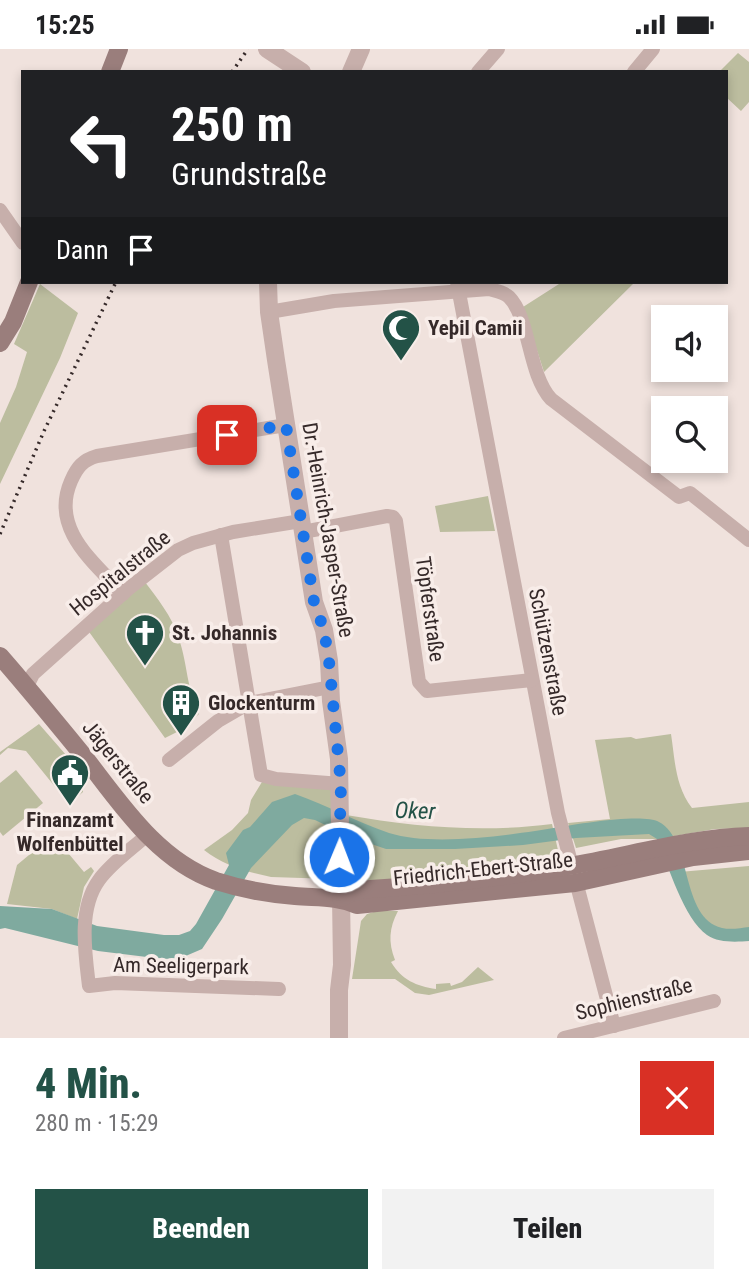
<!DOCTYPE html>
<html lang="de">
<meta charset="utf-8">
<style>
body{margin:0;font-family:"Roboto Condensed",sans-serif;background:#f2f2f2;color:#202124;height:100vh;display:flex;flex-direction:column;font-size:26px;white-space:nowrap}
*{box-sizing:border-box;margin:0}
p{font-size:23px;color:#757577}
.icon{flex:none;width:38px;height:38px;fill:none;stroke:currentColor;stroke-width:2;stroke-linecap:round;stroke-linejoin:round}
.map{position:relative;height:989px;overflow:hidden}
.side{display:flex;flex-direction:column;background:#fff;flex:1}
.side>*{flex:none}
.hud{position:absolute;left:21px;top:21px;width:707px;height:214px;border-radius:0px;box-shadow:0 4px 10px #0003;background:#202124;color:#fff;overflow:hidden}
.controls{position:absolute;left:651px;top:256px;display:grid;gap:14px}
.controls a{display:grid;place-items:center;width:77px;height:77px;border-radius:0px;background:#fff;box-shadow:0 4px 10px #0003;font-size:35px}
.pin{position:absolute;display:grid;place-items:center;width:60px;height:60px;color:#fff;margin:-30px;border-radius:14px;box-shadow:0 4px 10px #0006}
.me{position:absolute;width:77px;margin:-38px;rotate:1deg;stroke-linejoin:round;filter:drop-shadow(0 0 5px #0008)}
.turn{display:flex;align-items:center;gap:24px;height:147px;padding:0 35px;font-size:32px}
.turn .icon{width:91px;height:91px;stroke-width:2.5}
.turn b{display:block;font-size:49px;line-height:60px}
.then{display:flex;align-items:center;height:66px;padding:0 35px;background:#0003;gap:14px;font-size:26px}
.round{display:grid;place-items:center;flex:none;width:74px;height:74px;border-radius:0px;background:#f2f2f2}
.overview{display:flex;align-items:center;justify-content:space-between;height:119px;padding:0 35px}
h1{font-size:42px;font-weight:800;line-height:52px;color:#235247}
.action{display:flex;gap:14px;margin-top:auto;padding:14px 35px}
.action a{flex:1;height:80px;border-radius:0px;background:#235247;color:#fff;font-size:28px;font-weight:800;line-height:80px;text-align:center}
.action a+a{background:#f2f2f2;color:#202124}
.status{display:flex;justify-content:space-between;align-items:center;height:49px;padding:0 35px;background:#fff;direction:ltr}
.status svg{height:19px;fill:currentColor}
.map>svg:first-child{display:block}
</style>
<div class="status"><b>15:25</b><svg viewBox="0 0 49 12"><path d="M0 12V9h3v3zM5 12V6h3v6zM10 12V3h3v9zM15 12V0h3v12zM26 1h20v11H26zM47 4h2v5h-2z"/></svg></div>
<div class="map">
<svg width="749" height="989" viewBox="0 0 749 989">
<rect width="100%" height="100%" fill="#f0e2dd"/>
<g fill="#bcbd9f">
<polygon points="738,4 749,13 749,53 741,62 726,48 726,23 719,23"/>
<polygon points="557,233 635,233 544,323 523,258 559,235"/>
<polygon points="40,235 78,264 60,309 0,435 0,374 16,338 27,303 14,295"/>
<polygon points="488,447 495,482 440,483 435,457"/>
<path d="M142 529C157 549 172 567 179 590 188 617 186 637 199 665L183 680 165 689 87 580Z"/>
<polygon points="39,675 80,722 83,731 83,743 69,755 26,702 8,699 0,706 0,703"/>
<path d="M671 685C675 711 675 737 692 759L749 753V779L715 780 657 790H621L576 799 568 774 610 770 595 691 631 688 636 690Z"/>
<polygon points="16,721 43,754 3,787 0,783 0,734"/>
<path d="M265 728 333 735 346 766C415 778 482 784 552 775L560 810 552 815 395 832 271 828C247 823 223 816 204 801L232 781 248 764 251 751Z"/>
<polygon points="53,786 84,823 91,818 94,822 84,838 77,870 52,860 7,855 17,816"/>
<polygon points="749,817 749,885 715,883 698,869 679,823"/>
<path d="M377 862H398C389 879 388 893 395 911L391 913C402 931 416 937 436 940V935L450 934 451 937 462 933 478 918 494 931 429 946 415 944 395 930H352L361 872 367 865Z"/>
</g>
<path fill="#7faa9f" d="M295 745C327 756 356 773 389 784 433 798 512 786 559 778 579 775 643 764 659 773 693 791 680 869 722 879 731 881 741 879 749 878V892C736 893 718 894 707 886 684 870 668 816 657 790L649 785 576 789 523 796 455 800H386L348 787 315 771 304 769 292 776 251 819 222 870 202 900 181 909 163 910 98 902 5 879 0 880V857L52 860 97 877 164 886H179L190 882 196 875 229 816 226 804 243 781 250 778 272 753Z"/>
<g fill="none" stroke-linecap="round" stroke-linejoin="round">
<g stroke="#c7afab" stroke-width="14">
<polyline points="478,23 498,0"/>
<polyline points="634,23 653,0"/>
<polyline points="0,161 23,194"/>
<polyline points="457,233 558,764 614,977"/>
<path d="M269 263 334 252 489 240C496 242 504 243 509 248 530 269 528 325 551 350L679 448 690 444 749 491"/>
<polyline points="303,483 387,467 393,468 396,472 419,633 427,642 532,631"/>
<polyline points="221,486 261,726 276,730 341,735"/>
<path d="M123 545C94 513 50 480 71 432 77 418 83 411 97 407L286 376"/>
<polyline points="27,637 33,625 128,540 178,501 193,494 233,483 301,472"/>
<polyline points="169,711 218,672 249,654 330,638"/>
<path d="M147 786C132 800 112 813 99 831 78 860 85 903 89 937L115 934 279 940"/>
<polyline points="564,989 714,952"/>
</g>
<g stroke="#c7afab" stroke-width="18">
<polyline points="267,0 302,23"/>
<polyline points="351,23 361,0"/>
<polyline points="268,233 269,263 276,311 314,553 324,581 329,612 331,652 339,710 342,916 339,941 339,989"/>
</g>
<g stroke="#9a7e7c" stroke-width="18">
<polyline points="110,23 119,0"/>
<polyline points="0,294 13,273 29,233"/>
<path d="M0 607C28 639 55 672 82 705 119 752 156 811 216 832 241 840 269 845 295 847 317 849 337 847 357 856L575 834 693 808 749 802"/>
<path d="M341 849 356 841C427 837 499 829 569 817 629 807 688 789 749 787"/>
</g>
<g stroke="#352929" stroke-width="3.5" stroke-dasharray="2 5" stroke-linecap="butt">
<polyline points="232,23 248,0"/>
<polyline points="0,485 44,382 116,233"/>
</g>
</g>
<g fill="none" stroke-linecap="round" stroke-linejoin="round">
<polyline stroke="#1a73e8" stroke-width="12" stroke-dasharray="0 21.6" points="227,386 286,376 314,553 324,581 329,612 341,736 339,808"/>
</g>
<defs>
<g id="mosque-pin" transform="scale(2.0125)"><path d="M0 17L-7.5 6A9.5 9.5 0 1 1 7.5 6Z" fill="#235247" stroke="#f8ede9"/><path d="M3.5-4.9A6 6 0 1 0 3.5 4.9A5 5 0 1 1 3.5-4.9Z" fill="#fff"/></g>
<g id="church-pin" transform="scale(2.0125)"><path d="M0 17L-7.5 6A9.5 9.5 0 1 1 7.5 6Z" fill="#235247" stroke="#f8ede9"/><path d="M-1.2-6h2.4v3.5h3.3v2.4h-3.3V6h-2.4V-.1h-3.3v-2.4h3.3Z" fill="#fff"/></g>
<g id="building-pin" transform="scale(2.0125)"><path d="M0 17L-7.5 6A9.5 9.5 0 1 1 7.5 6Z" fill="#235247" stroke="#f8ede9"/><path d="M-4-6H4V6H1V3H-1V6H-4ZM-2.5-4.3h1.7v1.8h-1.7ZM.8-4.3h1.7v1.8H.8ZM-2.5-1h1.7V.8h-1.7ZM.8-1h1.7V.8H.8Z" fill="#fff"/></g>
<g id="civic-pin" transform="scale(2.0125)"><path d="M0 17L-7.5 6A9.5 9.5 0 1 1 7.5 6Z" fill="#235247" stroke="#f8ede9"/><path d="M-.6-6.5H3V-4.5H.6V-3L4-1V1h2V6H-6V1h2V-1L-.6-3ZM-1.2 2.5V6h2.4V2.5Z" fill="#fff"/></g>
</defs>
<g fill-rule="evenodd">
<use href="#mosque-pin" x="401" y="279"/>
<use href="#church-pin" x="145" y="584"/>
<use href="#building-pin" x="181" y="654"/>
<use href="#civic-pin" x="70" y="724"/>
</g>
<g text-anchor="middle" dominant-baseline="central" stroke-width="7" stroke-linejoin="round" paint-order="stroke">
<g font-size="21" font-weight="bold" fill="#352929" stroke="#f8ede9" text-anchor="start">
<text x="428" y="279">Yeþil Camii</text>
<text x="172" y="584">St. Johannis</text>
<text x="208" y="654">Glockenturm</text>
<text x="70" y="771" text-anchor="middle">Finanzamt<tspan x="70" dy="24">Wolfenbüttel</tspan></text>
</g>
<g font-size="21" fill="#352929" stroke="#f8ede9">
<text transform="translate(328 481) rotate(80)">Dr.-Heinrich-Jasper-Straße</text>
<text transform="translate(120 524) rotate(-39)">Hospitalstraße</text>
<text transform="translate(430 560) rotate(82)">Töpferstraße</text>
<text transform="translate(548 603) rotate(79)">Schützenstraße</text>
<text transform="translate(118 713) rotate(51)">Jägerstraße</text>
<text transform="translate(483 820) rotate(-6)">Friedrich-Ebert-Straße</text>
<text transform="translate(181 917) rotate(1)">Am Seeligerpark</text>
<text transform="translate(634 950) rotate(-14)">Sophienstraße</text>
</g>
<g font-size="23" font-style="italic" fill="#235247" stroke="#f8ede9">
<text transform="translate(415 762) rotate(2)">Oker</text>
</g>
</g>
</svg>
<div class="controls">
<a><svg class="icon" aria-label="sound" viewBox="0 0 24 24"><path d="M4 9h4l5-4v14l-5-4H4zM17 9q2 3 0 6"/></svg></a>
<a><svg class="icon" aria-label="search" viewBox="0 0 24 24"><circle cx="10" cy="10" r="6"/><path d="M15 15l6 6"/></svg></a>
</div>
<div class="pin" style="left:227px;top:386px;background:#d93025"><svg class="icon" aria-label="arrive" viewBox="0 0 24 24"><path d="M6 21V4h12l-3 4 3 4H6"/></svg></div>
<svg class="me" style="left:339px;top:808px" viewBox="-20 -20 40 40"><circle r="17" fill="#1a73e8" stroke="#fff" stroke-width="3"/><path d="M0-11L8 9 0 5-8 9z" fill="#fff"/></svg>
<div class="hud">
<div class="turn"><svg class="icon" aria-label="left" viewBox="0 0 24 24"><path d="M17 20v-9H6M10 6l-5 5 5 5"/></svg><div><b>250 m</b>Grundstraße</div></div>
<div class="then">Dann<svg class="icon" aria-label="arrive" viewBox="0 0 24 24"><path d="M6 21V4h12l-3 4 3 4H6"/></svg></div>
</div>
</div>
<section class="side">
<div class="overview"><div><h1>4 Min.</h1><p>280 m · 15:29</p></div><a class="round" style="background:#d93025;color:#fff"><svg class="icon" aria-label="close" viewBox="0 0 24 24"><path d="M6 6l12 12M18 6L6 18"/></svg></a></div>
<div class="action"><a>Beenden</a><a>Teilen</a></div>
</section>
